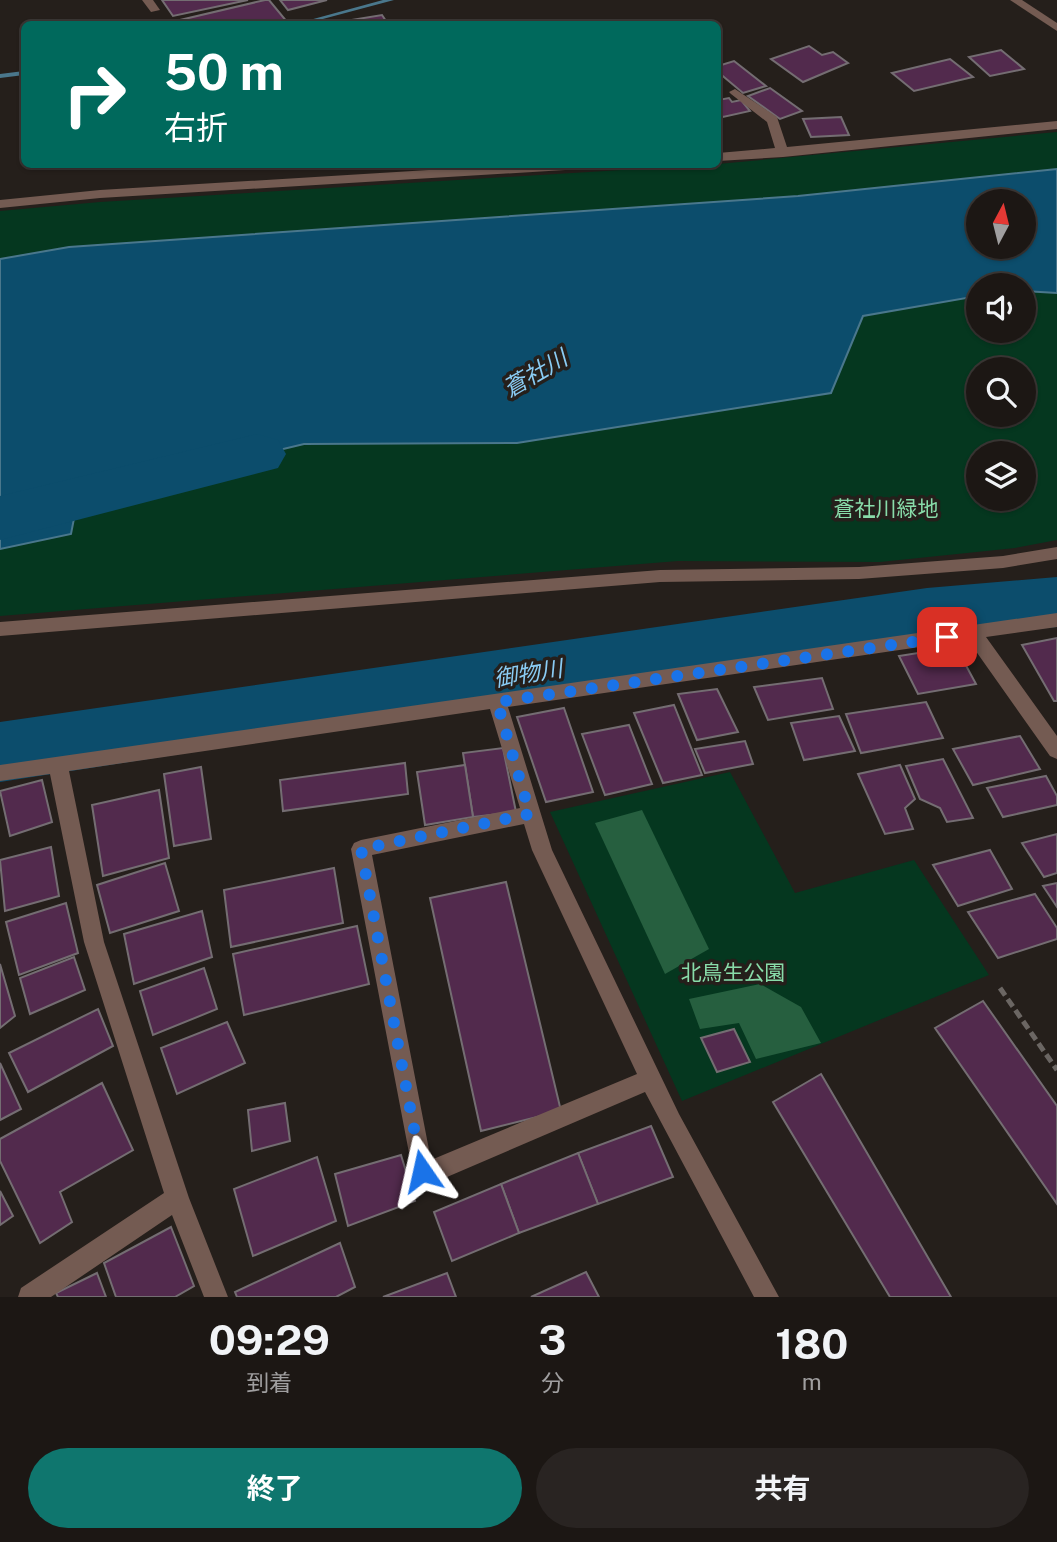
<!DOCTYPE html>
<html lang="ja">
<meta charset="utf-8">
<style>
body{margin:0;font-family:"Public Sans","Noto Sans JP",sans-serif;background:#292422;color:#f1f3f6;height:100vh;display:flex;flex-direction:column;font-size:26px;white-space:nowrap}
*{box-sizing:border-box;margin:0}
p{font-size:23px;color:#a09fa0}
.icon{flex:none;width:38px;height:38px;fill:none;stroke:currentColor;stroke-width:2;stroke-linecap:round;stroke-linejoin:round}
.map{position:relative;height:1297px;overflow:hidden}
.sheet{display:flex;flex-direction:column;background:#1c1714;flex:1}
.sheet>*{flex:none}
.guide{position:absolute;left:21px;top:21px;width:700px;height:147px;border-radius:10px;box-shadow:0 2px 5px #0004,0 0 0 2px #3a3634;background:#00695c;color:#fff;overflow:hidden}
.needle{width:46px;rotate:7deg}
.controls{position:absolute;left:966px;top:189px;display:grid;gap:14px}
.controls a{display:grid;place-items:center;width:70px;height:70px;border-radius:50%;background:#1c1714;box-shadow:0 2px 5px #0004,0 0 0 2px #3a3634;font-size:35px}
.pin{position:absolute;display:grid;place-items:center;width:60px;height:60px;color:#fff;margin:-30px;border-radius:14px;box-shadow:0 4px 10px #0006}
.me{position:absolute;width:77px;margin:-38px;rotate:349deg;stroke-linejoin:round;filter:drop-shadow(0 0 5px #0008)}
.turn{display:flex;align-items:center;gap:24px;height:147px;padding:0 28px;font-size:32px}
.turn .icon{width:91px;height:91px;stroke-width:2.5}
.turn b{display:block;font-size:49px;line-height:60px}
.eta{display:flex;justify-content:space-evenly;align-items:center;height:119px;text-align:center}
.eta b{font-size:42px;font-weight:700;line-height:49px}
.primary-button{display:flex;gap:14px;margin-top:auto;padding:14px 28px}
.primary-button a{flex:1;height:80px;border-radius:42px;background:#0f766e;color:#fff;font-size:28px;font-weight:700;line-height:80px;text-align:center}
.primary-button a+a{background:#292422;color:#f1f3f6}
.map>svg:first-child{display:block}
</style>
<div class="map">
<svg width="1057" height="1297" viewBox="0 0 1057 1297">
<rect width="100%" height="100%" fill="#251f1b"/>
<g fill="#05371f" fill-rule="evenodd">
<polygon points="1057,132 1057,172 830,194 180,242 69,247 0,259 0,211 100,202 718,164"/>
<path d="M1024 291 1057 293V540L1015 548 880 562 678 561 0 616V549L71 534 80 498 304 444 517 443 831 393 863 316 978 296V331H1024ZM978 369H1024V415H978ZM978 453H1024V499H978Z"/>
<polygon points="730,772 795,893 914,860 989,975 682,1101 550,812"/>
</g>
<g fill="#265f3f">
<polygon points="642,810 709,949 665,974 595,823"/>
<polygon points="760,984 801,1007 821,1043 756,1059 739,1023 700,1029 689,999"/>
</g>
<path fill="#0c4d6c" stroke="#4a778c" stroke-width="2" fill-rule="evenodd" d="M1057 169V293L1024 291V285H978V296L863 316 831 393 517 443 304 444 78 498 71 534 0 549V259L69 247 798 196ZM978 201H1024V247H978Z"/>
<g fill="none" stroke-linecap="round" stroke-linejoin="round">
<g fill="#4a778c" fill-rule="evenodd">
<polygon points="383,0 394,0 304,24 295,24"/>
<polygon points="24,71 24,75 0,78 0,74"/>
</g>
<g fill="#0c4d6c" fill-rule="evenodd">
<polygon points="257,434 278,440 286,454 278,468 0,540 0,496"/>
<polygon points="1057,577 1057,627 927,638 0,782 0,722 927,588"/>
</g>
</g>
<g fill="#522a4d" stroke="#746d72" stroke-width="2">
<polygon points="162,0 248,0 173,16"/>
<polygon points="265,0 269,0 288,23 163,24"/>
<polygon points="280,0 327,0 288,10"/>
<polygon points="382,15 388,24 333,23"/>
<polygon points="809,46 822,55 833,52 848,63 803,82 771,59"/>
<polygon points="1001,50 1024,69 990,76 969,57"/>
<polygon points="950,59 973,77 914,91 892,73"/>
<polygon points="734,61 766,86 743,93 718,72 718,66"/>
<polygon points="770,88 802,111 780,119 748,96"/>
<polygon points="729,98 732,102 741,100 750,111 723,117 718,112 718,100"/>
<polygon points="841,117 849,135 811,137 803,119"/>
<polygon points="445,164 484,164 484,166 446,169"/>
<polygon points="1057,638 1057,701 1054,701 1022,645"/>
<polygon points="956,647 976,684 918,694 899,656"/>
<polygon points="822,678 833,709 768,720 754,687"/>
<polygon points="717,689 738,732 697,740 678,694"/>
<polygon points="926,702 943,738 861,753 846,714"/>
<polygon points="674,705 702,775 663,783 634,713"/>
<polygon points="564,708 593,792 546,802 517,717"/>
<polygon points="839,716 855,751 804,760 791,723"/>
<polygon points="629,725 652,784 605,795 582,734"/>
<polygon points="1020,736 1040,769 973,785 953,749"/>
<polygon points="745,741 753,764 705,773 695,749"/>
<polygon points="503,748 516,812 473,817 463,753"/>
<polygon points="943,759 973,818 947,822 940,808 920,799 906,766"/>
<polygon points="405,763 408,794 283,811 280,780"/>
<polygon points="465,765 473,817 425,825 417,772"/>
<polygon points="900,765 915,799 905,808 913,829 885,834 858,774"/>
<polygon points="201,767 211,839 174,846 164,774"/>
<polygon points="1046,776 1057,796 1057,805 1003,817 987,788"/>
<polygon points="42,780 52,822 10,836 0,791"/>
<polygon points="159,790 169,858 103,876 92,805"/>
<polygon points="1057,834 1057,873 1044,877 1022,843"/>
<polygon points="51,847 59,896 5,911 0,860"/>
<polygon points="990,850 1012,889 958,906 933,865"/>
<polygon points="165,863 179,911 110,933 97,885"/>
<polygon points="334,868 343,923 231,947 224,890"/>
<polygon points="506,882 561,1111 481,1131 430,898"/>
<polygon points="1057,883 1057,907 1043,886"/>
<polygon points="1035,894 1057,928 1057,939 998,958 968,912"/>
<polygon points="66,903 78,953 19,975 6,922"/>
<polygon points="202,911 212,957 134,984 124,934"/>
<polygon points="357,926 369,984 244,1015 233,954"/>
<polygon points="74,957 85,990 30,1014 20,978"/>
<polygon points="0,964 15,1016 0,1028"/>
<polygon points="204,968 217,1009 153,1035 140,991"/>
<polygon points="983,1001 1057,1106 1057,1204 935,1028"/>
<polygon points="98,1009 113,1046 28,1092 9,1053"/>
<polygon points="227,1022 245,1063 177,1094 161,1048"/>
<polygon points="734,1029 750,1062 717,1072 701,1038"/>
<polygon points="0,1063 21,1109 0,1120"/>
<polygon points="821,1074 951,1297 890,1297 773,1102"/>
<polygon points="102,1083 133,1150 60,1192 72,1222 40,1243 0,1161 0,1139"/>
<polygon points="285,1103 290,1141 252,1151 248,1110"/>
<polygon points="651,1126 673,1177 598,1204 578,1153"/>
<polygon points="578,1153 598,1204 519,1233 501,1184"/>
<polygon points="401,1155 415,1201 348,1226 335,1174"/>
<polygon points="317,1157 336,1221 253,1256 234,1189"/>
<polygon points="501,1184 519,1233 452,1261 434,1212"/>
<polygon points="0,1191 13,1216 0,1225"/>
<polygon points="171,1227 194,1286 175,1297 116,1297 104,1263"/>
<polygon points="340,1243 355,1287 336,1297 237,1297 235,1292"/>
<polygon points="586,1272 599,1297 531,1297"/>
<polygon points="97,1273 106,1297 58,1297 56,1293"/>
<polygon points="447,1273 456,1297 383,1297"/>
</g>
<g fill="none" stroke-linecap="round" stroke-linejoin="round">
<polyline stroke="#6b6663" stroke-width="5" stroke-dasharray="9 4.5" stroke-linecap="butt" points="1000,988 1057,1070"/>
<g fill="#745b52" fill-rule="evenodd">
<polygon points="142,0 153,0 160,10 151,12"/>
<polygon points="1010,0 1022,0 1057,23 1057,31"/>
<polygon points="735,89 777,117 787,147 1057,121 1057,129 783,157 718,161 718,153 775,148 767,122 731,94 729,92"/>
<polygon points="528,164 604,164 598,168 100,198 0,208 0,200 100,190"/>
<polygon points="1057,547 1057,559 1003,568 859,579 660,582 0,636 0,622 660,570 859,567 1003,556"/>
<path d="M1057 613V627L986 637 1057 736V759L1050 756 968 640 508 707 552 850 679 1114 779 1297H754L645 1092 433 1183 414 1179 351 849 354 843 361 840 520 808 490 709 69 771 104 942 189 1198 228 1297H204L172 1215 51 1297H18L21 1288 164 1193 84 942 50 774 0 781V765ZM524 824 532 850 637 1074 431 1160 372 855Z"/>
</g>
</g>
<g fill="none" stroke-linecap="round" stroke-linejoin="round">
<polyline stroke="#1a73e8" stroke-width="12" stroke-dasharray="0 21.6" points="422,1171 361,849 530,814 497,702 947,637"/>
</g>
<g text-anchor="middle" dominant-baseline="central" stroke-width="7" stroke-linejoin="round" paint-order="stroke">
<g font-size="21" fill="#88dca9" stroke="#251f1b">
<text x="886" y="508">蒼社川緑地</text>
<text x="733" y="972">北鳥生公園</text>
</g>
<g font-size="23" font-style="italic" fill="#8accf4" stroke="#251f1b">
<text transform="translate(535 373) rotate(-30)">蒼社川</text>
<text transform="translate(528 673) rotate(-9)">御物川</text>
</g>
</g>
</svg>
<div class="controls">
<a><svg class="needle" viewBox="-14 -14 28 28"><path d="M0-13l5 13h-10z" fill="#e53935"/><path d="M0 13l5-13h-10z" fill="#a09fa0"/></svg></a>
<a><svg class="icon" aria-label="sound" viewBox="0 0 24 24"><path d="M4 9h4l5-4v14l-5-4H4zM17 9q2 3 0 6"/></svg></a>
<a><svg class="icon" aria-label="search" viewBox="0 0 24 24"><circle cx="10" cy="10" r="6"/><path d="M15 15l6 6"/></svg></a>
<a><svg class="icon" aria-label="layers" viewBox="0 0 24 24"><path d="M12 4l9 5-9 5-9-5zM3 14l9 5 9-5"/></svg></a>
</div>
<div class="pin" style="left:947px;top:637px;background:#d93025"><svg class="icon" aria-label="arrive" viewBox="0 0 24 24"><path d="M6 21V4h12l-3 4 3 4H6"/></svg></div>
<svg class="me" style="left:422px;top:1171px" viewBox="-20 -20 40 40"><path d="M0-17L14 15 0 8-14 15z" fill="#1a73e8" stroke="#fff" stroke-width="4"/></svg>
<div class="guide">
<div class="turn"><svg class="icon" aria-label="right" viewBox="0 0 24 24"><path d="M7 20v-9h11M14 6l5 5-5 5"/></svg><div><b>50 m</b>右折</div></div>
</div>
</div>
<section class="sheet">
<div class="eta">
<div><b>09:29</b><p>到着</p></div>
<div><b>3</b><p>分</p></div>
<div><b>180</b><p>m</p></div>
</div>
<div class="primary-button"><a>終了</a><a>共有</a></div>
</section>
